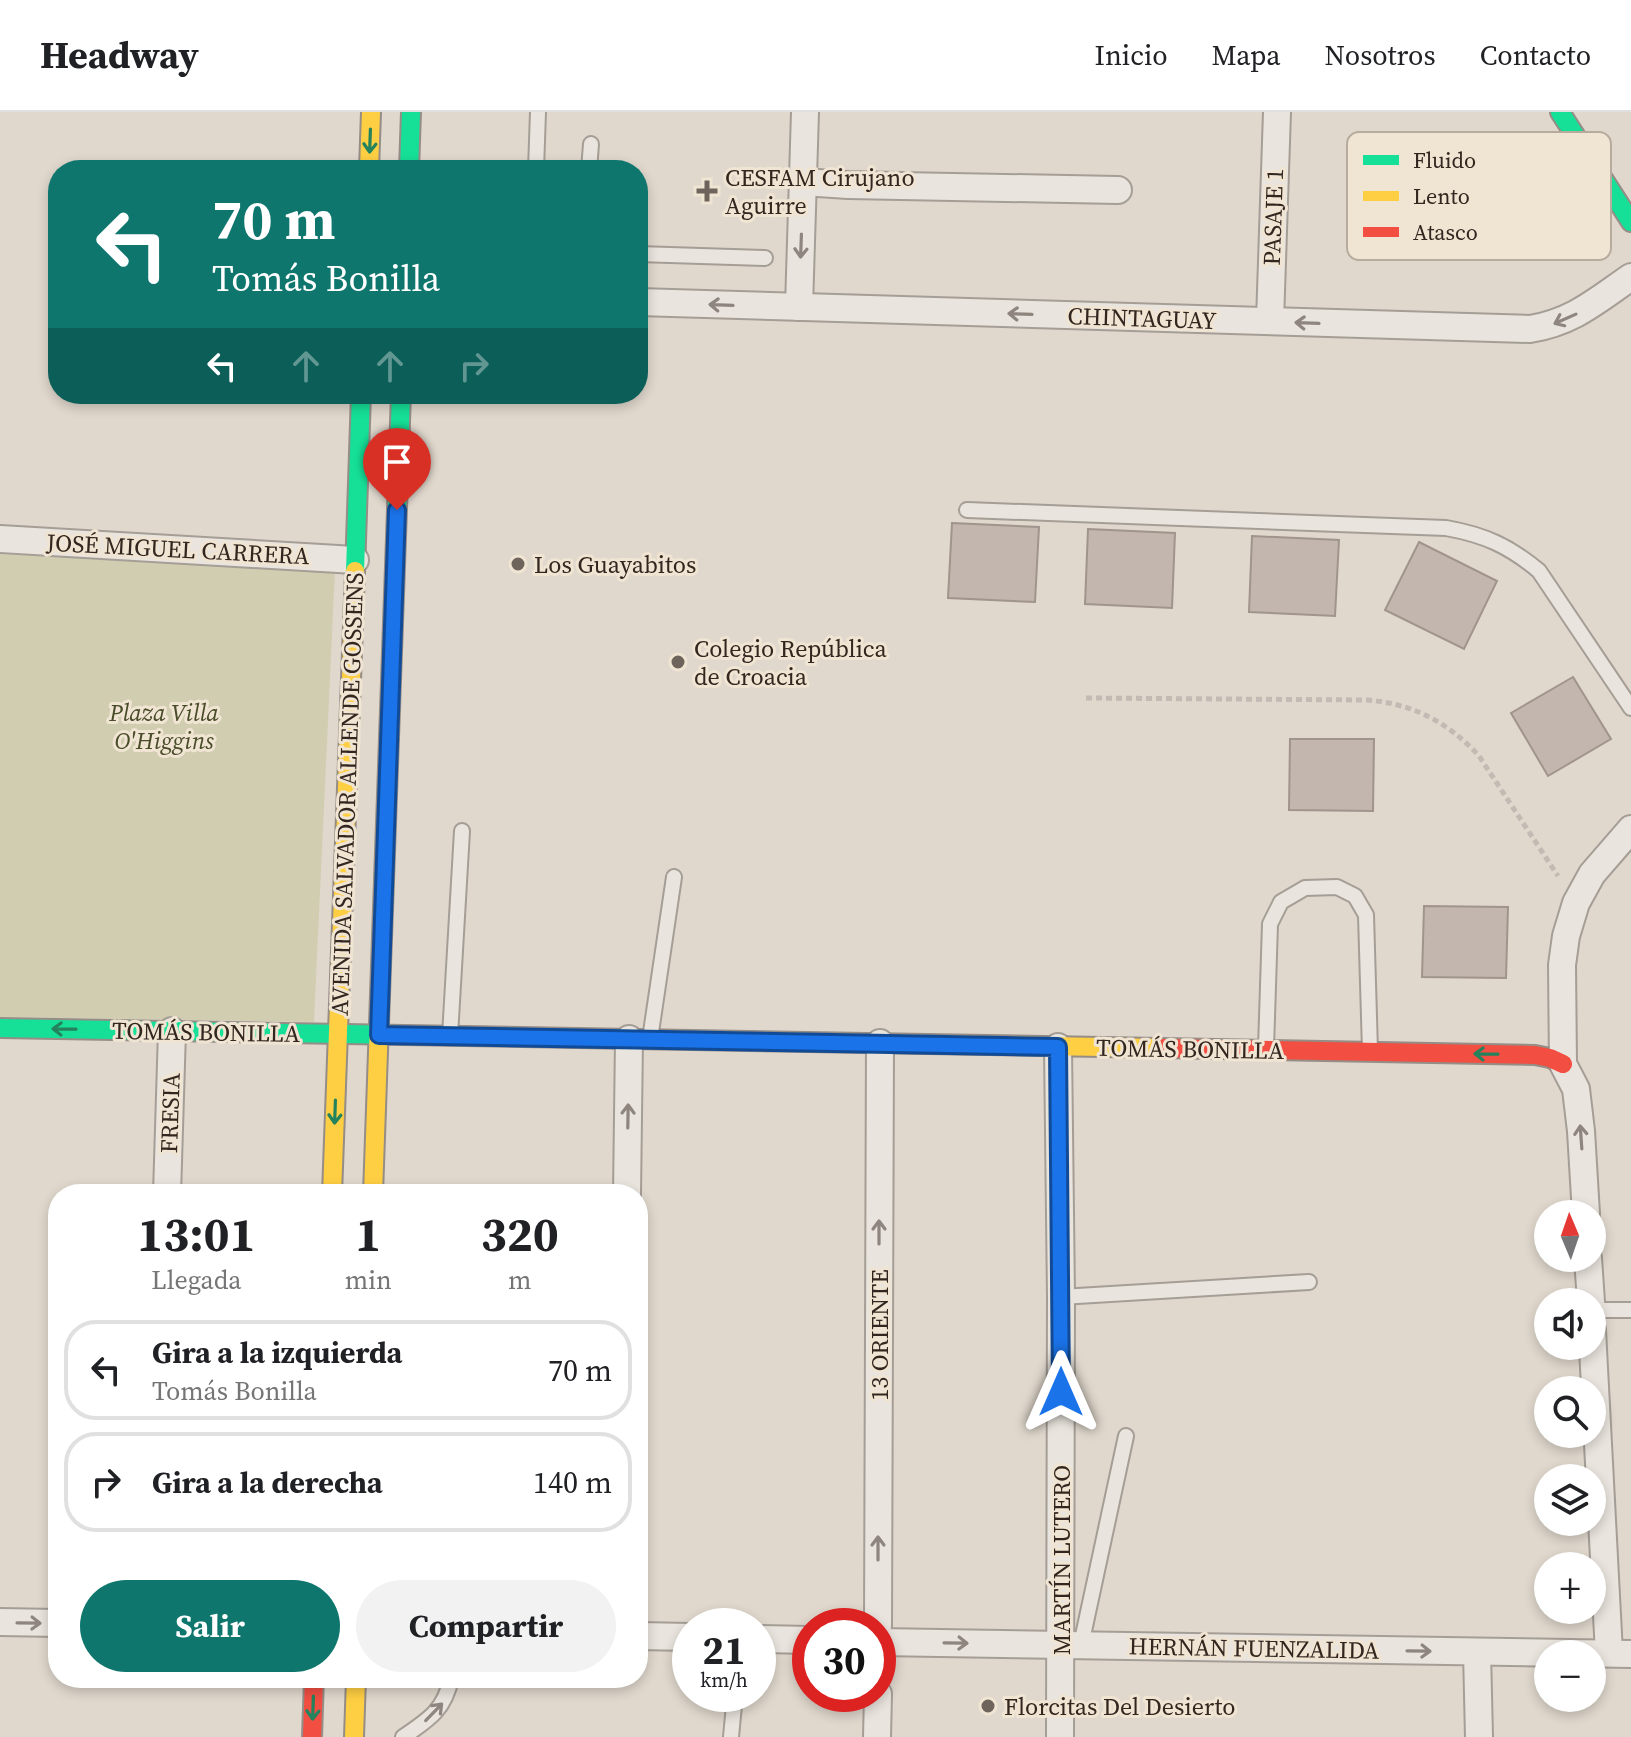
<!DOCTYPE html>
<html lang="es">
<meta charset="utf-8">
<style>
body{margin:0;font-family:"Source Serif 4",serif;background:#f2f2f2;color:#202124;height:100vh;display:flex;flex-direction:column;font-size:30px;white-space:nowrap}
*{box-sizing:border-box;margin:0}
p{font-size:26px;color:#757577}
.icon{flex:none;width:44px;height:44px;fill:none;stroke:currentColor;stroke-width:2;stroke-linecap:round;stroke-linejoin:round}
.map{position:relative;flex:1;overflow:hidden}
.panel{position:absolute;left:48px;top:1072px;width:600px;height:504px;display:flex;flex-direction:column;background:#fff;border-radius:32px;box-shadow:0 4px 12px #0003}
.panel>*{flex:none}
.guide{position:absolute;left:48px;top:48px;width:600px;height:244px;border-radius:32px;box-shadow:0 4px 12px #0003;background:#0f766e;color:#fff;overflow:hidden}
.needle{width:52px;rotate:358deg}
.buttons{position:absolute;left:1534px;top:1088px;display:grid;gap:16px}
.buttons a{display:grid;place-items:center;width:72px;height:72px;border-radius:50%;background:#fff;box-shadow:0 4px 12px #0003;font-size:40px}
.speed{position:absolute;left:672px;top:1496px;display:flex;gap:16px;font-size:40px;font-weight:700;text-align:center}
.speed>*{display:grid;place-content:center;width:104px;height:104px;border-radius:50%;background:#fff;box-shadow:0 4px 12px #0003;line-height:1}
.speed small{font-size:20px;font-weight:400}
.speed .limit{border:12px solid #d22;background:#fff;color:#111}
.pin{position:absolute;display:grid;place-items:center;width:68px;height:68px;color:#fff;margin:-82px -34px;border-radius:50% 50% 50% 0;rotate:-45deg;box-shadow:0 0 8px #0007}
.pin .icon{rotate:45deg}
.me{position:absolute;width:88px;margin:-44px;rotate:0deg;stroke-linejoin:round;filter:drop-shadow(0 0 6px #0008)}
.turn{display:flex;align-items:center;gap:28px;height:168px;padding:0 32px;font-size:36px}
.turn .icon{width:104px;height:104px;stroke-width:2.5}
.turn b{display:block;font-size:56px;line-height:68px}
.lanes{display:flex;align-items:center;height:76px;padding:0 32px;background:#0003;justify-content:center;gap:40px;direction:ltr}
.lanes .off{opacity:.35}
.eta{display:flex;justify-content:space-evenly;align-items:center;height:136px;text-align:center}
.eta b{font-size:48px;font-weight:700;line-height:56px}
.primary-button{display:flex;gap:16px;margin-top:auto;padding:16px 32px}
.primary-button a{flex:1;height:92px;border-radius:48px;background:#0f766e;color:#fff;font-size:32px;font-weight:700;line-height:92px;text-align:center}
.primary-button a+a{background:#f2f2f2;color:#202124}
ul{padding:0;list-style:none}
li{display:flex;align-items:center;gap:24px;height:100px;margin:0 16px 12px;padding:0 16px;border:4px solid #e0e0e0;border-radius:32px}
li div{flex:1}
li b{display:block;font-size:30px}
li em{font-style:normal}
header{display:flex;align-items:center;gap:48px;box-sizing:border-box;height:112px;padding:0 40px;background:#fff;border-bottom:2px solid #e0e0e0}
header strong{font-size:38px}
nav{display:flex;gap:44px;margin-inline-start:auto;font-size:28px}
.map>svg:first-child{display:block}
</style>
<header>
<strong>Headway</strong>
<nav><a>Inicio</a><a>Mapa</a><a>Nosotros</a><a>Contacto</a></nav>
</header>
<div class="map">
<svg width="1631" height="1625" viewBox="0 0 1631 1625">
<rect width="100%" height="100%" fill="#e0d8cd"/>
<polygon fill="#d1cdb1" points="0,442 335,458 314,910 0,905"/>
<g fill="#c3b6ae" stroke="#a0948d" stroke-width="2">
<polygon points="952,411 1039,415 1035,490 948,486"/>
<polygon points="1088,417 1175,421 1172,496 1085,492"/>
<polygon points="1252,424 1339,428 1335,504 1249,500"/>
<polygon points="1419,430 1497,469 1464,537 1385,498"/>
<polygon points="1573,565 1611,627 1548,664 1511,601"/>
<polygon points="1290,627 1374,627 1373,699 1289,698"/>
<polygon points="1424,794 1508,795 1506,866 1422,865"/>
</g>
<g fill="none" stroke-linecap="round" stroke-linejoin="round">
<g stroke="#a59e96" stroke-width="18">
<g id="lane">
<polyline points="536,58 538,0"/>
<polyline points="589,58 591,32"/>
<polyline points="638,142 765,146"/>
<path d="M967 398 1446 416C1485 423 1509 434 1539 459L1631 596"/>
<polyline points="450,924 462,719"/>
<polyline points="650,927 674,765"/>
<polyline points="1266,936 1270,812 1281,790 1305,776 1337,775 1355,784 1366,803 1370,939"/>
<polyline points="1061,1185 1309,1170"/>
<polyline points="1592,1198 1631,1198"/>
<polyline points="1081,1533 1126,1324"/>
<path d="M403 1625C428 1608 445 1598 451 1566"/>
<polyline points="731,1625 735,1582"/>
</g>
</g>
<g stroke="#a59e96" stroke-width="30">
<g id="street">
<polyline points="803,70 848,73 1118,78"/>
<path d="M638 190 1530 217C1573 210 1596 189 1631 165"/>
<polyline points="799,195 805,0"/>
<polyline points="1270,209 1277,0"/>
<polyline points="0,427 355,448"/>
<polyline points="1058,935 1061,1185 1060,1625"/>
<polyline points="167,1082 172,919"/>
<polyline points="627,1082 629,927"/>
<polyline points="1586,1102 1581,1019 1576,977 1563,952 1562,853 1566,824 1576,791 1592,762 1631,717"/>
<polyline points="1588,1146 1591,1190"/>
<polyline points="1592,1218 1609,1541"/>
<polyline points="0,1510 58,1511"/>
<polyline points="878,1514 880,931"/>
<polyline points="638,1524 690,1525"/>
<polyline points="758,1527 810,1528"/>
<polyline points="878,1530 1631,1542"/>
<polyline points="1477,1540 1479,1625"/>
<polyline points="877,1625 878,1582"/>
</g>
</g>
<g stroke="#958d86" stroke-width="22">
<g id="fast">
<polyline points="1560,0 1631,110"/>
<polyline points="409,58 411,0"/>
<polyline points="355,459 361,282"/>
<polyline points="389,626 401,282"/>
<polyline points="0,916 633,927"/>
</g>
</g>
<g stroke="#958d86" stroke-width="22">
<g id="slow">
<polyline points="369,58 371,0"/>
<polyline points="633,927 1160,936"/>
<polyline points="332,1082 355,459"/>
<polyline points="373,1082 389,626"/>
<polyline points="354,1625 356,1566"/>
</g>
</g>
<g stroke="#958d86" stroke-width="22">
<g id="jam">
<polyline points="1160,936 1535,943 1550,946 1563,952"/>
<polyline points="312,1625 314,1566"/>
</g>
</g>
<path stroke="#c1bbb4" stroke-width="5" stroke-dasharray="6 4" stroke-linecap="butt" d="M1086 586 1368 588C1413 592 1448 610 1479 644L1558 764"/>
<use href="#lane" stroke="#e9e4dd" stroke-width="14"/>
<use href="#street" stroke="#e9e4dd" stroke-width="26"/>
<use href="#fast" stroke="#16e098" stroke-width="18"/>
<use href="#slow" stroke="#ffcf43" stroke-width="18"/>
<use href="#jam" stroke="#f24e42" stroke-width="18"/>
</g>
<defs><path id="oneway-shaft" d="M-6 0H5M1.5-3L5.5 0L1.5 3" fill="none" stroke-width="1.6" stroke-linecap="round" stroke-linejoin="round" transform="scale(2)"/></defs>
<g stroke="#24835c">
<use href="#oneway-shaft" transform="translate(370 29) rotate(92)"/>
<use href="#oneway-shaft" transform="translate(64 917) rotate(-179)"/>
<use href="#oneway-shaft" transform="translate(1486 942) rotate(-179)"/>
<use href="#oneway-shaft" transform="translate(335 1000) rotate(92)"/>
<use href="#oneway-shaft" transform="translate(313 1596) rotate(92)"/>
</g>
<g stroke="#8e857e">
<use href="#oneway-shaft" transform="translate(801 134) rotate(92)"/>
<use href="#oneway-shaft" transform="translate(721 193) rotate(-178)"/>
<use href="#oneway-shaft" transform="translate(1020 202) rotate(-178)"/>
<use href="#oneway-shaft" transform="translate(1565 207) rotate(156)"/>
<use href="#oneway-shaft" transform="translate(1307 211) rotate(-178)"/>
<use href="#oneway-shaft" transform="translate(628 1004) rotate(-89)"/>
<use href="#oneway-shaft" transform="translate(1581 1025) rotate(-94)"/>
<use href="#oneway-shaft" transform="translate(879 1120) rotate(-90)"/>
<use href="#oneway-shaft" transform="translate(878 1436) rotate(-90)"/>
<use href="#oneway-shaft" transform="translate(29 1511) rotate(1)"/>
<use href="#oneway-shaft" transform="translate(956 1531) rotate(1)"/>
<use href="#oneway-shaft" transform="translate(1419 1539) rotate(1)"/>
<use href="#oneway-shaft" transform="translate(434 1600) rotate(-46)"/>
</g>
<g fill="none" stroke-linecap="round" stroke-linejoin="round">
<g stroke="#114b97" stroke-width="20">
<polyline id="route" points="397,398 379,923 1058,935 1061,1280"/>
</g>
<use href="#route" stroke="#1a73e8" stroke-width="14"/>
</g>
<g fill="#6f645c" stroke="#f0e4d3" stroke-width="3">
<path d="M703 67h8v8h8v8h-8v8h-8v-8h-8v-8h8z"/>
<circle cx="518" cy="452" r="8"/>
<circle cx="678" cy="550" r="8"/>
<circle cx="988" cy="1594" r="8"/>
</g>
<g text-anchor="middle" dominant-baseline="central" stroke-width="6" stroke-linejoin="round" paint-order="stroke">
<g font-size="24" fill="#32261f" stroke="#f0e4d3" text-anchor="start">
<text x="725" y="65">CESFAM Cirujano<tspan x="725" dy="28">Aguirre</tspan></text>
<text x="534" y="452">Los Guayabitos</text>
<text x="694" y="536">Colegio República<tspan x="694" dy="28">de Croacia</tspan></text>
<text x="1004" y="1594">Florcitas Del Desierto</text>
</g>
<g font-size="24" fill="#32261f" stroke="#f0e4d3">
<text transform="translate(1273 105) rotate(-88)">PASAJE 1</text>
<text transform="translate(1142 206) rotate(2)">CHINTAGUAY</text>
<text transform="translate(178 437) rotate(3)">JOSÉ MIGUEL CARRERA</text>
<text transform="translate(347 682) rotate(-88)">AVENIDA SALVADOR ALLENDE GOSSENS</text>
<text transform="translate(206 920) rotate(1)">TOMÁS BONILLA</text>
<text transform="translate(1190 937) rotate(1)">TOMÁS BONILLA</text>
<text transform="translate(170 1001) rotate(-88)">FRESIA</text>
<text transform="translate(879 1223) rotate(-90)">13 ORIENTE</text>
<text transform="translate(1061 1448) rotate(-90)">MARTÍN LUTERO</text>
<text transform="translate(1254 1536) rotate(1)">HERNÁN FUENZALIDA</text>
</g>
<g font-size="24" font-style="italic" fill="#484c28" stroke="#f0e4d3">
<text x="164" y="600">Plaza Villa<tspan x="164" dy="28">O'Higgins</tspan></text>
</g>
</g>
<rect x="1347" y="20" width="264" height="128" rx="12" fill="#f0e4d3" stroke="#b7ab9d" stroke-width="2"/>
<rect x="1363" y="43" width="36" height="10" fill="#16e098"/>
<rect x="1363" y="79" width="36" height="10" fill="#ffcf43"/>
<rect x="1363" y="115" width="36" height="10" fill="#f24e42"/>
<g font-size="22" fill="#32261f">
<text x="1413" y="56">Fluido</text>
<text x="1413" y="92">Lento</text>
<text x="1413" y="128">Atasco</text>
</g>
</svg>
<div class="buttons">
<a><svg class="needle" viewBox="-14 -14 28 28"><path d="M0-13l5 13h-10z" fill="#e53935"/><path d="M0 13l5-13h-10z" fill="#757577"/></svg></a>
<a><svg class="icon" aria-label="sound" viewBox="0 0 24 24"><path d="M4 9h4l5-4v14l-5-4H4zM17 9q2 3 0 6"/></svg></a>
<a><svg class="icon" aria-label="search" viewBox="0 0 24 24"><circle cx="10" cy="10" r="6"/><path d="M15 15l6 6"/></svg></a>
<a><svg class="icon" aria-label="layers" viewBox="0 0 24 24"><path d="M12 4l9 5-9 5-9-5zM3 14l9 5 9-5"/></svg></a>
<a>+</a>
<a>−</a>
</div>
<div class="speed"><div>21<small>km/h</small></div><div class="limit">30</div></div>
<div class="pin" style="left:397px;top:398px;background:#d93025"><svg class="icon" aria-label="arrive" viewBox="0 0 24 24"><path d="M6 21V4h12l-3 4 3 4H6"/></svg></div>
<svg class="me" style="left:1061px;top:1280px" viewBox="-20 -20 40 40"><path d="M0-17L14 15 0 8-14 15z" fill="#1a73e8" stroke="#fff" stroke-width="4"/></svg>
<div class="guide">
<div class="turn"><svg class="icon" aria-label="left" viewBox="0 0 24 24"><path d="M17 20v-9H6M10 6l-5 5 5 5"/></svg><div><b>70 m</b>Tomás Bonilla</div></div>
<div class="lanes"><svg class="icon" aria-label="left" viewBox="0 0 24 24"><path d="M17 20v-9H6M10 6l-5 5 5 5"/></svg><svg class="icon off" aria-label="ahead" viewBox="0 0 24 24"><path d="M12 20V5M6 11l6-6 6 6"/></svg><svg class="icon off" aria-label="ahead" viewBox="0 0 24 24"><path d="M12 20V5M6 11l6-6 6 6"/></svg><svg class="icon off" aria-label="right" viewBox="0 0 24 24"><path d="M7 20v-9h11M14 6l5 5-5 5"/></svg></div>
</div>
<section class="panel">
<div class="eta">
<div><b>13:01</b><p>Llegada</p></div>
<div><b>1</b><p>min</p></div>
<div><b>320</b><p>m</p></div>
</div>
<ul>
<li><svg class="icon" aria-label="left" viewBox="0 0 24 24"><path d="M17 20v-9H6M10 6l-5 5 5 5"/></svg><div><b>Gira a la izquierda</b><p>Tomás Bonilla</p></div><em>70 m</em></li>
<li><svg class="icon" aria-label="right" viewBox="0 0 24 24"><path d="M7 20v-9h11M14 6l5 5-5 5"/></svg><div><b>Gira a la derecha</b></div><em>140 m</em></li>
</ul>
<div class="primary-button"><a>Salir</a><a>Compartir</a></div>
</section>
</div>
